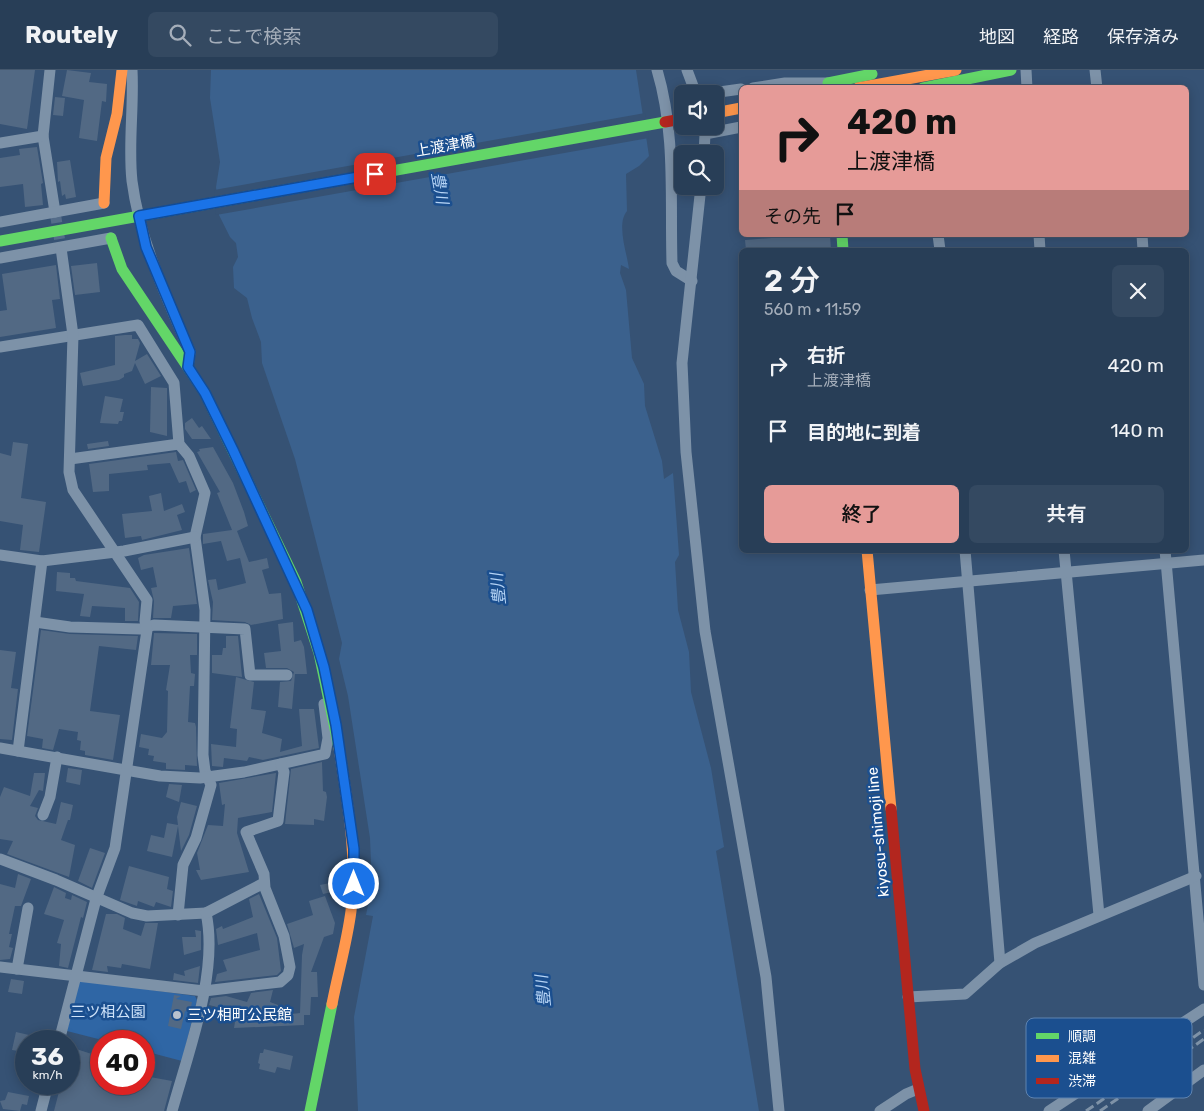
<!DOCTYPE html>
<html lang="ja">
<meta charset="utf-8">
<style>
body{margin:0;font-family:Rubik,"Noto Sans JP",sans-serif;background:#344961;color:#f1f3f6;height:100vh;display:flex;flex-direction:column;font-size:19px;white-space:nowrap}
*{box-sizing:border-box;margin:0}
p{font-size:16px;color:#a5aeba}
.icon{flex:none;width:28px;height:28px;fill:none;stroke:currentColor;stroke-width:2;stroke-linecap:round;stroke-linejoin:round}
.map{position:relative;flex:1;overflow:hidden}
.sheet{position:absolute;left:739px;top:178px;width:450px;height:305px;display:flex;flex-direction:column;background:#283e57;border-radius:8px;box-shadow:0 2px 12px #0003,0 0 0 1px #44576d}
.sheet>*{flex:none}
.guide{position:absolute;left:739px;top:15px;width:450px;height:152px;border-radius:8px;box-shadow:0 2px 12px #0003,0 0 0 1px #44576d;background:#e69b98;color:#111;overflow:hidden}
.tools{position:absolute;left:674px;top:15px;display:grid;gap:10px}
.tools a{display:grid;place-items:center;width:50px;height:50px;border-radius:8px;background:#283e57;box-shadow:0 2px 12px #0003,0 0 0 1px #44576d;font-size:25px}
.speed{position:absolute;left:15px;top:960px;display:flex;gap:10px;font-size:25px;font-weight:700;text-align:center}
.speed>*{display:grid;place-content:center;width:65px;height:65px;border-radius:50%;background:#283e57;box-shadow:0 2px 12px #0003,0 0 0 1px #44576d;line-height:1}
.speed small{font-size:12px;font-weight:400}
.speed .limit{border:8px solid #d22;background:#fff;color:#111}
.pin{position:absolute;display:grid;place-items:center;width:42px;height:42px;color:#fff;margin:-21px;border-radius:10px;box-shadow:0 2px 8px #0006}
.me{position:absolute;width:55px;margin:-28px;rotate:0deg;stroke-linejoin:round;filter:drop-shadow(0 0 4px #0008)}
.turn{display:flex;align-items:center;gap:18px;height:105px;padding:0 25px;font-size:22px}
.turn .icon{width:65px;height:65px;stroke-width:2.5}
.turn b{display:block;font-size:35px;line-height:42px}
.then{display:flex;align-items:center;height:48px;padding:0 25px;background:#0003;gap:10px;font-size:19px}
.round{display:grid;place-items:center;flex:none;width:52px;height:52px;border-radius:8px;background:#344961}
.head{display:flex;align-items:center;justify-content:space-between;height:85px;padding:0 25px}
h1{font-size:30px;font-weight:600;line-height:38px}
.action{display:flex;gap:10px;margin-top:auto;padding:10px 25px}
.action a{flex:1;height:58px;border-radius:8px;background:#e69b98;color:#111;font-size:20px;font-weight:600;line-height:58px;text-align:center}
.action a+a{background:#344961;color:#f1f3f6}
ul{padding:0;list-style:none}
li{display:flex;align-items:center;gap:15px;height:65px;padding:0 25px}
li div{flex:1}
li b{display:block;font-size:19px}
li em{font-style:normal}
header{display:flex;align-items:center;gap:30px;box-sizing:border-box;height:70px;padding:0 25px;background:#283e57;border-bottom:1px solid #44576d}
header strong{font-size:24px}
nav{display:flex;gap:28px;margin-inline-start:auto;font-size:18px}
.search{width:350px;height:45px;background:#344961;display:flex;align-items:center;gap:12px;box-sizing:border-box;padding:0 18px;border-radius:8px;color:#a5aeba;font-size:19px}
.map>svg:first-child{display:block}
</style>
<header>
<strong>Routely</strong>
<div class="search"><svg class="icon" aria-label="search" viewBox="0 0 24 24"><circle cx="10" cy="10" r="6"/><path d="M15 15l6 6"/></svg>ここで検索</div>
<nav><a>地図</a><a>経路</a><a>保存済み</a></nav>
</header>
<div class="map">
<svg width="1204" height="1041" viewBox="0 0 1204 1041">
<rect width="100%" height="100%" fill="#365274"/>
<polygon fill="#2f66a5" points="79,910 195,926 197,930 182,991 144,981 144,971 106,971 67,961"/>
<path fill="#3b618d" d="M211 0H636L649 86 639 96 626 104 627 141C616 154 627 183 629 199L621 195 620 203 626 220 632 288 644 314 645 336 662 391 664 409 673 403 679 485 675 492 678 540 689 582 691 622 711 698 724 777 716 781 759 1041H358L354 947 373 846 366 845 372 816 370 768 348 626 339 589 342 573 295 389 262 293 261 272 252 248 247 228 234 218 233 197 238 187 236 173 230 167 219 145 216 117 220 92 210 28Z"/>
<polygon fill="#365274" points="645,43 649,68 216,145 214,120"/>
<g fill="#526984">
<polygon points="0,0 35,0 27,59 0,54"/>
<polygon points="67,0 91,3 89,12 107,14 106,32 102,31 97,71 79,68 84,30 62,26"/>
<polygon points="55,27 65,28 63,46 53,45"/>
<polygon points="37,77 43,113 41,114 43,135 25,137 23,114 0,117 0,88 20,85 19,79"/>
<polygon points="70,90 76,127 66,129 65,124 62,126 60,111 58,112 57,92"/>
<polygon points="811,165 830,165 831,180 746,180 745,170"/>
<polygon points="97,193 100,222 75,225 71,196"/>
<polygon points="56,195 60,229 52,230 56,258 0,267 0,241 7,240 2,204"/>
<polygon points="125,265 132,265 132,269 138,269 140,273 135,291 147,284 161,306 145,314 135,293 132,301 124,304 124,307 119,310 83,316 80,303 115,295 115,266"/>
<polygon points="151,317 167,318 167,366 150,362"/>
<polygon points="105,326 123,329 120,342 124,342 122,351 119,351 118,354 100,353"/>
<polygon points="192,348 199,358 202,356 211,369 192,369 185,359 185,353"/>
<polygon points="108,371 109,376 88,379 87,374"/>
<polygon points="13,372 28,374 21,428 46,432 39,482 20,480 23,455 0,451 0,383 11,386"/>
<polygon points="213,377 233,413 244,442 248,456 237,461 249,492 267,488 269,498 262,500 269,524 281,523 283,549 251,555 245,552 212,550 213,532 208,510 216,509 218,520 246,513 240,488 227,491 221,471 203,474 203,464 232,460 217,423 220,422 197,382 200,381 199,379"/>
<polygon points="176,382 178,391 183,390 196,420 190,423 186,411 179,413 170,393 147,395 148,400 109,404 109,421 93,422 89,394"/>
<polygon points="161,423 164,441 182,434 185,442 177,445 182,460 142,470 141,466 125,468 122,444 152,441 149,426"/>
<polygon points="189,478 197,534 173,536 171,548 153,548 154,531 151,518 157,517 153,497 141,500 138,488 144,485"/>
<polygon points="57,502 70,503 70,508 75,508 76,511 130,518 139,532 138,551 125,551 125,538 92,536 90,547 80,546 84,524 56,521"/>
<polygon points="293,552 294,572 301,570 304,577 307,604 295,604 292,639 278,637 280,612 291,611 294,602 287,598 266,598 264,583 281,581 278,554"/>
<polygon points="41,560 70,564 138,566 136,580 99,576 90,641 120,645 113,690 85,685 85,681 80,680 81,671 77,670 78,662 59,659 53,680 42,678 43,669 27,666"/>
<polygon points="154,563 197,564 197,585 190,585 191,603 195,604 194,616 190,616 188,652 195,653 196,657 197,696 185,695 185,700 166,699 166,693 153,691 154,686 148,685 149,679 139,677 141,664 162,668 167,662 168,621 166,620 170,595 151,595"/>
<polygon points="226,566 238,566 242,607 212,603 212,585 222,585 223,578 226,578"/>
<polygon points="0,580 16,582 11,618 18,619 12,670 0,669"/>
<polygon points="236,607 254,612 251,639 266,641 262,663 282,669 280,682 302,676 299,639 314,639 319,678 263,690 249,687 247,691 224,688 223,697 212,696 211,674 236,677 237,659 230,658"/>
<polygon points="322,692 323,721 326,722 327,727 324,751 314,749 314,755 285,754 291,699"/>
<polygon points="68,698 82,700 80,715 66,712"/>
<polygon points="34,703 45,703 43,721 39,720 30,736 38,738 35,746 38,750 56,754 61,732 73,735 70,750 68,750 61,770 75,775 69,807 7,784 13,771 0,769 0,727 4,717 30,726"/>
<polygon points="276,703 272,742 238,748 237,763 249,802 201,810 196,800 200,800 197,783 208,755 223,756 225,734 222,735 219,713"/>
<polygon points="169,714 182,715 179,732 166,727"/>
<polygon points="181,732 197,736 189,765 181,781 178,756 172,787 147,781 151,765 164,768 167,753 178,755 177,747"/>
<polygon points="90,778 105,783 92,818 78,811"/>
<polygon points="129,796 169,807 167,819 173,821 171,837 156,832 154,837 138,831 137,836 120,830"/>
<polygon points="18,804 31,809 21,836 15,836 9,864 12,864 9,877 13,878 10,889 0,890 0,814 15,818"/>
<polygon points="330,813 332,822 323,824 320,815"/>
<polygon points="54,817 66,823 65,828 71,830 72,825 87,832 83,848 81,847 68,898 59,896 61,874 57,873 64,850 44,844"/>
<polygon points="259,824 277,868 281,901 277,905 215,912 217,904 227,901 223,890 260,880 257,863 218,875 216,859 222,856 223,859 253,847 249,829"/>
<polygon points="325,826 335,853 333,864 324,867 311,902 317,902 318,927 311,927 310,945 304,945 304,955 234,958 235,952 226,951 227,947 220,945 221,938 209,935 211,928 226,926 247,932 251,923 273,920 270,932 278,935 275,946 300,943 302,885 304,874 294,878 287,854 313,845 309,831"/>
<polygon points="106,844 117,844 125,848 123,859 141,866 145,853 158,853 150,899 122,894 121,898 107,896 108,902 92,900"/>
<polygon points="195,860 201,861 201,880 184,885 182,867 196,867"/>
<polygon points="200,896 198,913 173,910 174,903 185,906 184,901"/>
<polygon points="11,909 24,911 22,924 8,922"/>
<polygon points="174,925 181,926 176,929 192,932 190,942 185,941 181,959 168,956"/>
<polygon points="16,962 29,965 25,982 20,987 18,981 12,980"/>
<polygon points="70,977 101,987 101,1014 144,1014 144,993 153,996 150,1007 172,1011 164,1041 54,1041 61,1014 69,1014"/>
<polygon points="264,979 293,986 290,1000 277,997 275,1003 259,999 260,994 258,993 260,983 263,983"/>
<polygon points="8,1022 29,1026 27,1035 22,1034 20,1041 3,1039 0,1031 5,1030"/>
</g>
<g fill="none" stroke-linecap="round" stroke-linejoin="round">
<polyline stroke="#546c89" stroke-width="11" stroke-dasharray="11 5.5" stroke-linecap="butt" points="55,142 61,178"/>
<g stroke="#7d92a8" stroke-width="11">
<polyline points="50,0 43,66 55,142"/>
<path d="M132 0C134 37 128 75 132 111 140 172 166 226 190 282L188 297"/>
<path d="M657 0C676 63 670 129 672 193L676 201 692 211"/>
<polyline points="687,0 696,24"/>
<polyline points="1026,0 1027,18"/>
<polyline points="1095,0 1097,18"/>
<polyline points="753,18 785,13 828,13"/>
<polyline points="705,24 741,19"/>
<polyline points="0,73 43,66"/>
<polyline points="704,84 705,64 741,57"/>
<polyline points="701,116 682,293 686,382 705,561 766,907 779,1041"/>
<polyline points="0,152 104,133"/>
<polyline points="938,165 940,180"/>
<polyline points="1039,165 1040,180"/>
<polyline points="1142,165 1143,180"/>
<polyline points="0,188 111,168"/>
<polyline points="0,277 138,255 174,313 179,374 189,386 205,423 195,467 205,540 203,685 205,701 211,715 196,768 183,795 178,845"/>
<polyline points="70,389 179,374"/>
<polyline points="965,480 1000,893"/>
<polyline points="1064,480 1099,845"/>
<polyline points="1165,480 1204,915"/>
<polyline points="0,485 42,491 124,481 195,467"/>
<polyline points="870,520 1204,490"/>
<polyline points="35,552 70,557 140,559 154,555 245,559 250,605 287,605"/>
<polyline points="0,678 160,706 200,708 244,702 325,684 328,668 324,634"/>
<polyline points="18,681 42,491"/>
<polyline points="43,745 50,727 57,687"/>
<path d="M0 789 56 810 132 843 147 846 206 843C219 902 188 983 172 1041"/>
<polyline points="206,843 264,813"/>
<polyline points="0,897 204,921 280,912 288,905 290,897 284,866 265,818 264,804 246,762 278,751 284,702 281,694"/>
<polyline points="17,899 28,838"/>
<polyline points="908,927 965,924 1000,893 1035,873 1196,806"/>
<polyline points="59,971 96,829 115,778 147,560 145,551 147,530 73,420 69,402 73,265 61,178"/>
<polyline points="41,1041 48,1014"/>
<polyline points="880,1041 906,1024 918,1019"/>
<polyline points="1049,1041 1204,939"/>
<polyline points="1148,1041 1204,1000"/>
</g>
<g stroke="#63d668" stroke-width="11">
<polyline points="828,13 872,4"/>
<polyline points="923,18 1011,0"/>
<polyline points="842,165 843,180"/>
<polyline points="111,168 122,199 205,323 296,512 319,583 339,678"/>
<polyline points="0,171 665,52"/>
<polyline points="310,1041 332,934"/>
</g>
<g stroke="#ff974d" stroke-width="11">
<polyline points="858,18 956,0"/>
<polyline points="715,43 741,38"/>
<polyline points="104,133 106,88 117,44 122,0"/>
<polyline points="867,480 891,739"/>
<path d="M332 934C338 903 347 872 351 841 358 787 347 731 339 678"/>
</g>
<polyline stroke="#b3261e" stroke-width="11" points="891,739 915,999 924,1041"/>
<g stroke="#7e92a7" stroke-width="3" stroke-dasharray="9 4" stroke-linecap="butt">
<polyline points="1086,1041 1204,960"/>
<polyline points="1100,1041 1204,969"/>
</g>
<polyline stroke="#b3261e" stroke-width="11" points="665,52 682,49"/>
</g>
<g fill="none" stroke-linecap="round" stroke-linejoin="round">
<g stroke="#114b97" stroke-width="12">
<polyline id="route" points="354,814 354,779 336,655 324,597 307,540 233,380 205,323 188,297 190,282 146,177 139,146 375,104"/>
</g>
<use href="#route" stroke="#1a73e8" stroke-width="9"/>
</g>
<circle fill="#b9c2ce" stroke="#1b4f8f" stroke-width="2" cx="177" cy="945" r="5"/>
<g text-anchor="middle" dominant-baseline="central" stroke-width="5" stroke-linejoin="round" paint-order="stroke">
<g font-size="15" fill="#fff" stroke="#1b4f8f">
<text transform="translate(445 76) rotate(-10)">上渡津橋</text>
<text transform="translate(878 762) rotate(-95)">kiyosu-shimoji line</text>
</g>
<g font-size="15" fill="#cfe3fa" stroke="#1b4f8f">
<text x="108" y="942">三ツ相公園</text>
</g>
<g font-size="15" fill="#fff" stroke="#1b4f8f" text-anchor="start">
<text x="187" y="945">三ツ相町公民館</text>
</g>
<g font-size="16" font-style="italic" fill="#b5d3f5" stroke="#1b4f8f">
<text transform="translate(440 118) rotate(80)">豊川</text>
<text transform="translate(498 519) rotate(-96)">豊川</text>
<text transform="translate(543 921) rotate(-96)">豊川</text>
</g>
</g>
<rect x="1026" y="948" width="166" height="80" rx="8" fill="#1b4f8f" stroke="#5f84b1" stroke-width="1"/>
<rect x="1036" y="963" width="23" height="6" fill="#63d668"/>
<rect x="1036" y="985" width="23" height="7" fill="#ff974d"/>
<rect x="1036" y="1008" width="23" height="6" fill="#b3261e"/>
<g font-size="14" fill="#fff">
<text x="1068" y="971">順調</text>
<text x="1068" y="993">混雑</text>
<text x="1068" y="1016">渋滞</text>
</g>
</svg>
<div class="tools">
<a><svg class="icon" aria-label="sound" viewBox="0 0 24 24"><path d="M4 9h4l5-4v14l-5-4H4zM17 9q2 3 0 6"/></svg></a>
<a><svg class="icon" aria-label="search" viewBox="0 0 24 24"><circle cx="10" cy="10" r="6"/><path d="M15 15l6 6"/></svg></a>
</div>
<div class="speed"><div>36<small>km/h</small></div><div class="limit">40</div></div>
<div class="pin" style="left:375px;top:104px;background:#d93025"><svg class="icon" aria-label="arrive" viewBox="0 0 24 24"><path d="M6 21V4h12l-3 4 3 4H6"/></svg></div>
<svg class="me" style="left:354px;top:814px" viewBox="-20 -20 40 40"><circle r="17" fill="#1a73e8" stroke="#fff" stroke-width="3"/><path d="M0-11L8 9 0 5-8 9z" fill="#fff"/></svg>
<div class="guide">
<div class="turn"><svg class="icon" aria-label="right" viewBox="0 0 24 24"><path d="M7 20v-9h11M14 6l5 5-5 5"/></svg><div><b>420 m</b>上渡津橋</div></div>
<div class="then">その先<svg class="icon" aria-label="arrive" viewBox="0 0 24 24"><path d="M6 21V4h12l-3 4 3 4H6"/></svg></div>
</div>
<section class="sheet">
<div class="head"><div><h1>2 分</h1><p>560 m · 11:59</p></div><a class="round"><svg class="icon" aria-label="close" viewBox="0 0 24 24"><path d="M6 6l12 12M18 6L6 18"/></svg></a></div>
<ul>
<li><svg class="icon" aria-label="right" viewBox="0 0 24 24"><path d="M7 20v-9h11M14 6l5 5-5 5"/></svg><div><b>右折</b><p>上渡津橋</p></div><em>420 m</em></li>
<li><svg class="icon" aria-label="arrive" viewBox="0 0 24 24"><path d="M6 21V4h12l-3 4 3 4H6"/></svg><div><b>目的地に到着</b></div><em>140 m</em></li>
</ul>
<div class="action"><a>終了</a><a>共有</a></div>
</section>
</div>
